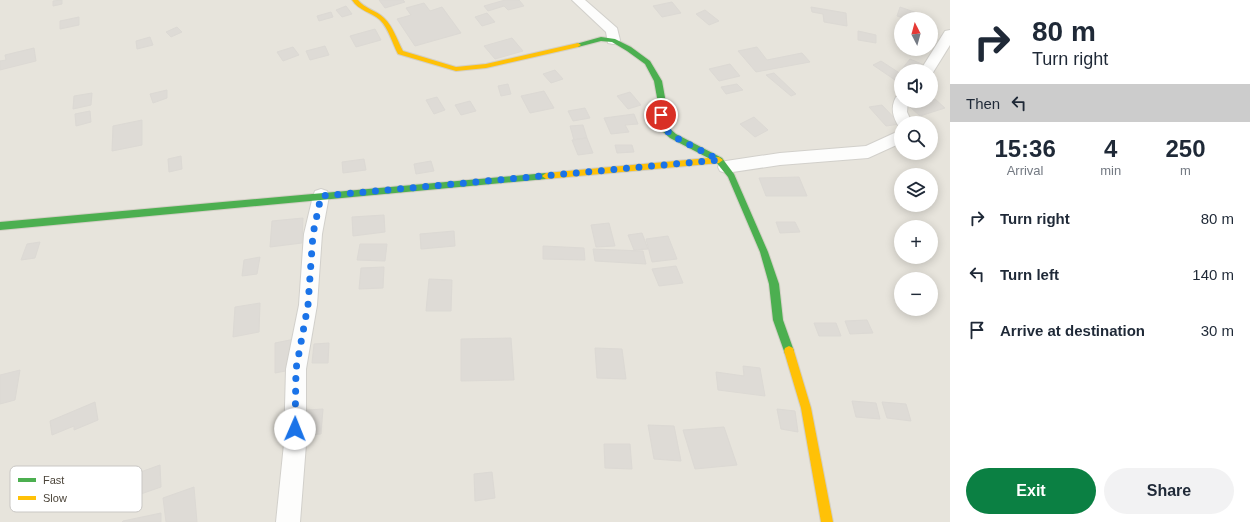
<!DOCTYPE html>
<meta charset="utf-8">
<style>
body{margin:0;font-family:Arial,sans-serif;background:#f2f2f3;color:#1f2937;height:100vh;display:flex;flex-direction:column;font-size:15px;white-space:nowrap}
*{box-sizing:border-box;margin:0}
p{font-size:13px;color:#747a83}
.icon{flex:none;width:22px;height:22px;fill:none;stroke:currentColor;stroke-width:2;stroke-linecap:round;stroke-linejoin:round}
.map{position:relative;flex:1;overflow:hidden}
.panel{display:flex;flex-direction:column;background:#fff;width:300px}
.panel>*{flex:none}
.banner{background:#fff;color:#1f2937;overflow:hidden}
.needle{width:26px;rotate:354deg}
.fabs{position:absolute;left:894px;top:12px;display:grid;gap:8px}
.fabs a{display:grid;place-items:center;width:44px;height:44px;border-radius:50%;background:#fff;box-shadow:0 2px 10px #0003;font-size:20px}
.pin{position:absolute;display:grid;place-items:center;width:34px;height:34px;color:#fff;margin:-17px;border:2px solid #fff;border-radius:50%;box-shadow:0 1px 4px #0007}
.me{position:absolute;width:44px;margin:-22px;rotate:1deg;stroke-linejoin:round;filter:drop-shadow(0 0 3px #0008)}
.turn{display:flex;align-items:center;gap:14px;height:84px;padding:0 16px;font-size:18px}
.turn .icon{width:52px;height:52px;stroke-width:2.5}
.turn b{display:block;font-size:28px;line-height:34px}
.then{display:flex;align-items:center;height:38px;padding:0 16px;background:#0003;gap:8px;font-size:15px}
.eta{display:flex;justify-content:space-evenly;align-items:center;height:68px;text-align:center}
.eta b{font-size:24px;font-weight:700;line-height:28px}
.action{display:flex;gap:8px;margin-top:auto;padding:8px 16px}
.action a{flex:1;height:46px;border-radius:24px;background:#0b8043;color:#fff;font-size:16px;font-weight:700;line-height:46px;text-align:center}
.action a+a{background:#f2f2f3;color:#1f2937}
ul{padding:0;list-style:none}
li{display:flex;align-items:center;gap:12px;height:56px;padding:0 16px}
li div{flex:1}
li b{display:block;font-size:15px}
li em{font-style:normal}
main{display:flex;flex:1;min-height:0}
.map>svg:first-child{display:block}
</style>
<main>
<div class="map">
<svg width="950" height="522" viewBox="0 0 950 522">
<rect width="100%" height="100%" fill="#f4f2ee"/>
<path fill="#e7e4dc" fill-rule="evenodd" d="M0 0H950V522H0ZM901 19H931V49H901ZM901 71H931V101H901ZM901 123H931V153H901ZM901 175H931V205H901ZM901 227H931V257H901ZM901 279H931V309H901Z"/>
<g fill="#dedbd6" stroke="#dcd9d4">
<polygon points="62,0 62,4 53,6 53,1"/>
<polygon points="379,0 403,0 405,2 385,8"/>
<polygon points="505,0 519,0 524,6 508,10 504,6 488,11 484,6"/>
<polygon points="672,2 681,13 662,17 653,6"/>
<polygon points="424,3 430,11 442,7 461,33 415,46 397,19 411,15 406,8"/>
<polygon points="346,6 352,14 342,17 336,10"/>
<polygon points="811,7 846,13 847,26 824,22 823,14 812,12"/>
<polygon points="900,7 920,14 919,19 907,19 897,16"/>
<polygon points="705,10 719,21 709,25 696,14"/>
<polygon points="331,12 333,17 319,21 317,16"/>
<polygon points="487,13 495,22 482,26 475,17"/>
<polygon points="79,17 79,25 60,29 60,21"/>
<polygon points="177,27 182,32 171,37 166,32"/>
<polygon points="375,29 381,40 356,47 350,36"/>
<polygon points="858,31 876,35 876,43 858,40"/>
<polygon points="931,31 938,34 931,44"/>
<polygon points="150,37 153,45 137,49 136,41"/>
<polygon points="512,38 523,51 495,59 484,46"/>
<polygon points="325,46 329,55 310,60 306,51"/>
<polygon points="293,47 299,55 283,61 277,52"/>
<polygon points="757,47 767,60 802,53 810,62 756,72 738,51"/>
<polygon points="34,48 36,61 0,70 0,61 6,60 5,55"/>
<polygon points="910,59 924,65 920,71 907,71 902,69"/>
<polygon points="881,61 901,74 901,77 895,80 873,65"/>
<polygon points="730,64 740,76 719,81 709,69"/>
<polygon points="555,70 563,79 551,83 543,74"/>
<polygon points="774,73 796,94 791,96 766,75"/>
<polygon points="508,84 511,94 501,96 498,86"/>
<polygon points="737,84 743,90 726,94 721,87"/>
<polygon points="167,90 167,98 153,103 150,94"/>
<polygon points="544,91 554,108 530,113 521,96"/>
<polygon points="630,92 641,105 628,109 617,96"/>
<polygon points="92,93 91,105 73,109 74,96"/>
<polygon points="437,97 445,110 434,114 426,100"/>
<polygon points="935,99 945,108 920,116 910,107"/>
<polygon points="470,101 476,111 461,115 455,105"/>
<polygon points="882,105 900,124 886,126 869,107"/>
<polygon points="585,108 590,118 573,121 568,111"/>
<polygon points="90,111 91,122 76,126 75,114"/>
<polygon points="634,114 638,124 625,125 629,132 611,134 604,118"/>
<polygon points="754,117 768,130 755,137 740,124"/>
<polygon points="142,120 142,145 112,151 113,126"/>
<polygon points="583,125 587,138 574,140 570,126"/>
<polygon points="587,138 593,153 578,155 572,140"/>
<polygon points="615,145 632,145 634,152 617,153"/>
<polygon points="181,156 182,169 169,172 168,159"/>
<polygon points="364,159 366,170 343,173 342,162"/>
<polygon points="431,161 434,171 416,174 414,164"/>
<polygon points="799,177 807,196 766,196 759,178"/>
<polygon points="384,215 385,232 353,236 352,217"/>
<polygon points="303,218 302,243 270,247 272,221"/>
<polygon points="776,222 795,222 800,232 780,233"/>
<polygon points="609,223 615,246 596,247 591,225"/>
<polygon points="454,231 455,246 421,249 420,234"/>
<polygon points="642,233 648,249 634,250 628,235"/>
<polygon points="668,236 677,259 652,262 646,239"/>
<polygon points="40,242 35,258 21,260 27,244"/>
<polygon points="360,244 387,244 385,261 357,260"/>
<polygon points="543,246 584,248 585,260 543,259"/>
<polygon points="593,249 643,251 646,264 595,261"/>
<polygon points="260,257 257,274 242,276 244,260"/>
<polygon points="676,266 683,283 659,286 652,269"/>
<polygon points="384,267 383,288 359,289 361,268"/>
<polygon points="429,279 452,280 451,311 426,311"/>
<polygon points="260,303 259,332 233,337 235,307"/>
<polygon points="867,320 873,333 850,334 845,321"/>
<polygon points="814,323 836,323 841,336 819,336"/>
<polygon points="511,338 514,380 461,381 461,339"/>
<polygon points="295,339 296,369 275,373 275,343"/>
<polygon points="329,343 328,363 312,363 314,344"/>
<polygon points="595,348 622,349 626,379 597,378"/>
<polygon points="743,366 760,368 765,396 718,390 716,372 744,376"/>
<polygon points="20,370 15,400 0,404 0,375"/>
<polygon points="852,401 876,403 880,419 856,417"/>
<polygon points="95,402 98,420 74,430 74,426 52,435 50,421"/>
<polygon points="882,402 906,404 911,421 887,418"/>
<polygon points="323,409 321,434 304,435 307,410"/>
<polygon points="777,409 795,411 798,432 781,429"/>
<polygon points="648,425 674,426 681,461 654,459"/>
<polygon points="724,427 737,465 695,469 683,430"/>
<polygon points="604,444 630,444 632,469 605,468"/>
<polygon points="160,465 161,487 135,496 135,474"/>
<polygon points="492,472 495,498 475,501 474,474"/>
<polygon points="194,487 197,522 166,522 163,498"/>
<polygon points="161,513 161,522 122,522 123,521"/>
</g>
<g fill="none" stroke-linecap="round" stroke-linejoin="round">
<g stroke="#d2d0cb" stroke-width="2">
<g id="street">
<polygon points="572,0 585,0 617,28 620,40 618,43 613,44 608,43 606,32"/>
<polygon points="950,30 950,45 932,74 931,71 920,71 945,31"/>
<path d="M901 96V101H908L907 112 912 123H901V127H899C893 117 890 108 896 97Z"/>
<polygon points="901,130 901,143 868,158 780,165 726,173 720,171 718,167 720,163 726,161 780,153 866,146"/>
<polygon points="321,189 327,191 329,196 322,234 317,305 306,369 306,444 300,522 276,522 284,444 286,369 299,305 304,234 313,196 315,191"/>
</g>
</g>
<g stroke="#d3cfc5" stroke-width="2">
<g id="fast">
<polygon points="601,37 615,39 631,47 650,61 662,81 666,103 665,123 668,127 676,134 722,158 734,174 768,252 779,284 783,320 794,351 793,354 789,356 785,354 784,351 773,320 769,284 760,252 728,177 716,162 670,138 662,131 657,123 658,103 654,81 645,64 627,51 612,42 601,41 578,47 575,45 576,44"/>
<polygon points="546,173 550,176 546,179 0,230 0,222"/>
</g>
</g>
<g stroke="#d3cfc5" stroke-width="2">
<g id="slow">
<path d="M352 0H358C365 9 376 10 384 18 393 26 397 40 403 51L456 67 486 64 578 43 581 45 578 47 486 68 456 71 398 54C392 43 389 29 380 20 371 12 359 11 352 0Z"/>
<polygon points="719,157 723,160 719,163 546,179 542,176 546,173"/>
<polygon points="789,346 793,348 794,351 811,408 833,522 821,522 801,408 784,351 785,348"/>
</g>
</g>
<use href="#street" fill="#fdfdfc" fill-rule="evenodd"/>
<use href="#fast" fill="#4caf50" fill-rule="evenodd"/>
<use href="#slow" fill="#ffc107" fill-rule="evenodd"/>
</g>
<g fill="none" stroke-linecap="round" stroke-linejoin="round">
<polyline stroke="#1a73e8" stroke-width="7" stroke-dasharray="0 12.6" points="295,429 296,369 308,305 313,234 321,196 719,160 673,136 665,129 661,123 661,115"/>
</g>
<rect x="10" y="466" width="132" height="46" rx="6" fill="#fff" stroke="#c9c7c4" stroke-width="1"/>
<rect x="18" y="478" width="18" height="4" fill="#4caf50"/>
<rect x="18" y="496" width="18" height="4" fill="#ffc107"/>
<g font-size="11" fill="#4b4439">
<text x="43" y="484">Fast</text>
<text x="43" y="502">Slow</text>
</g>
</svg>
<div class="fabs">
<a><svg class="needle" viewBox="-14 -14 28 28"><path d="M0-13l5 13h-10z" fill="#e53935"/><path d="M0 13l5-13h-10z" fill="#747a83"/></svg></a>
<a><svg class="icon" aria-label="sound" viewBox="0 0 24 24"><path d="M4 9h4l5-4v14l-5-4H4zM17 9q2 3 0 6"/></svg></a>
<a><svg class="icon" aria-label="search" viewBox="0 0 24 24"><circle cx="10" cy="10" r="6"/><path d="M15 15l6 6"/></svg></a>
<a><svg class="icon" aria-label="layers" viewBox="0 0 24 24"><path d="M12 4l9 5-9 5-9-5zM3 14l9 5 9-5"/></svg></a>
<a>+</a>
<a>−</a>
</div>
<div class="pin" style="left:661px;top:115px;background:#d93025"><svg class="icon" aria-label="arrive" viewBox="0 0 24 24"><path d="M6 21V4h12l-3 4 3 4H6"/></svg></div>
<svg class="me" style="left:295px;top:429px" viewBox="-20 -20 40 40"><circle r="19" fill="#fff"/><path d="M0-13L10 11 0 6-10 11z" fill="#1a73e8"/></svg>
</div>
<section class="panel">
<div class="banner">
<div class="turn"><svg class="icon" aria-label="right" viewBox="0 0 24 24"><path d="M7 20v-9h11M14 6l5 5-5 5"/></svg><div><b>80 m</b>Turn right</div></div>
<div class="then">Then<svg class="icon" aria-label="left" viewBox="0 0 24 24"><path d="M17 20v-9H6M10 6l-5 5 5 5"/></svg></div>
</div>
<div class="eta">
<div><b>15:36</b><p>Arrival</p></div>
<div><b>4</b><p>min</p></div>
<div><b>250</b><p>m</p></div>
</div>
<ul>
<li><svg class="icon" aria-label="right" viewBox="0 0 24 24"><path d="M7 20v-9h11M14 6l5 5-5 5"/></svg><div><b>Turn right</b></div><em>80 m</em></li>
<li><svg class="icon" aria-label="left" viewBox="0 0 24 24"><path d="M17 20v-9H6M10 6l-5 5 5 5"/></svg><div><b>Turn left</b></div><em>140 m</em></li>
<li><svg class="icon" aria-label="arrive" viewBox="0 0 24 24"><path d="M6 21V4h12l-3 4 3 4H6"/></svg><div><b>Arrive at destination</b></div><em>30 m</em></li>
</ul>
<div class="action"><a>Exit</a><a>Share</a></div>
</section>
</main>
